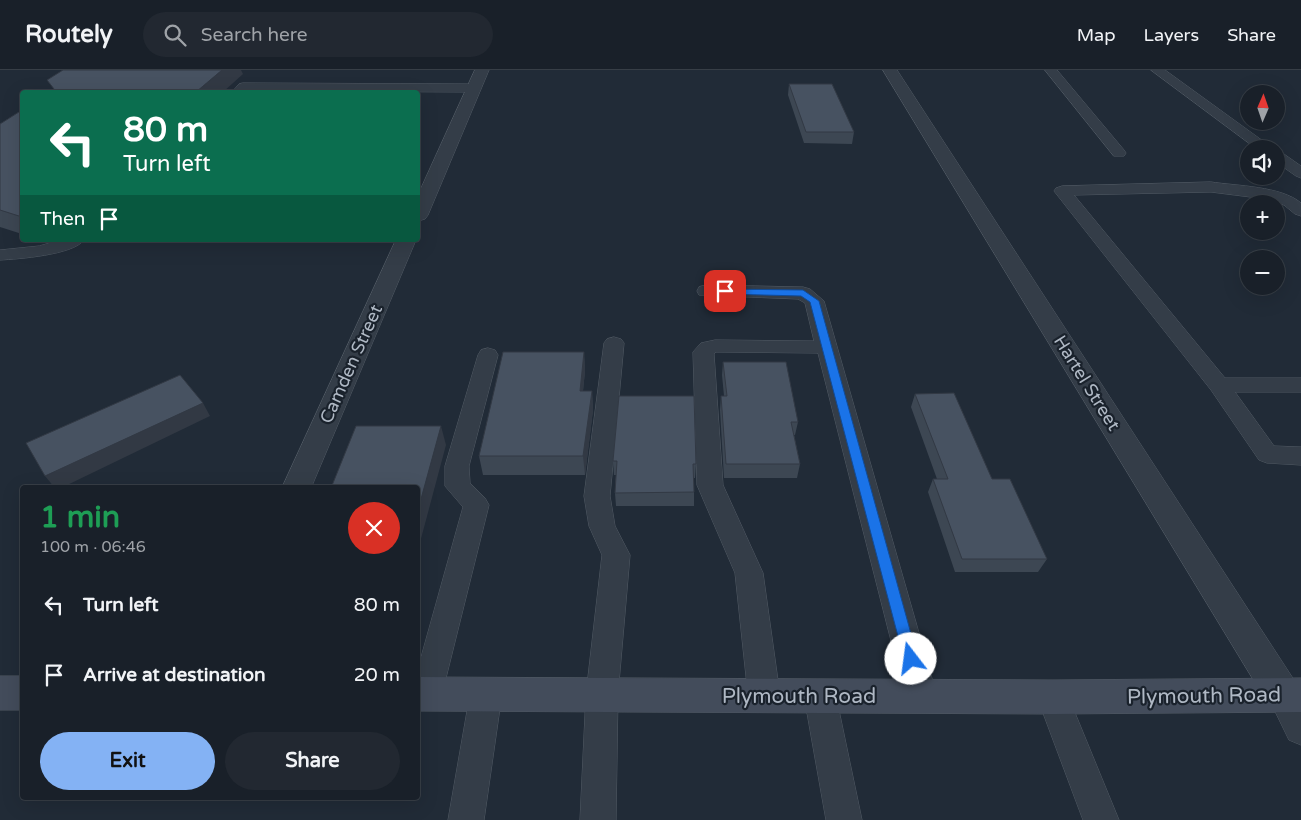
<!DOCTYPE html>
<meta charset="utf-8">
<style>
body{margin:0;font-family:"Varela Round",sans-serif;background:#222831;color:#f1f3f6;height:100vh;display:flex;flex-direction:column;font-size:19px;white-space:nowrap}
*{box-sizing:border-box;margin:0}
p{font-size:16px;color:#9fa3a8}
.icon{flex:none;width:28px;height:28px;fill:none;stroke:currentColor;stroke-width:2;stroke-linecap:round;stroke-linejoin:round}
.map{position:relative;flex:1;overflow:hidden}
.sheet{position:absolute;left:20px;top:415px;width:400px;height:315px;display:flex;flex-direction:column;background:#192029;border-radius:5px;box-shadow:0 5px 20px #0002,0 0 0 1px #373e46}
.sheet>*{flex:none}
.guide{position:absolute;left:20px;top:20px;width:400px;height:152px;border-radius:5px;box-shadow:0 5px 20px #0002,0 0 0 1px #373e46;background:#0b6e4f;color:#fff;overflow:hidden}
.needle{width:32px;rotate:2deg}
.tools{position:absolute;left:1240px;top:15px;display:grid;gap:10px}
.tools a{display:grid;place-items:center;width:45px;height:45px;border-radius:50%;background:#192029;box-shadow:0 5px 20px #0002,0 0 0 1px #373e46;font-size:25px}
.pin{position:absolute;display:grid;place-items:center;width:42px;height:42px;color:#fff;margin:-21px;border-radius:10px;box-shadow:0 2px 8px #0006}
.me{position:absolute;width:55px;margin:-28px;rotate:345deg;stroke-linejoin:round;filter:drop-shadow(0 0 4px #0008)}
.turn{display:flex;align-items:center;gap:18px;height:105px;padding:0 20px;font-size:22px}
.turn .icon{width:65px;height:65px;stroke-width:2.5}
.turn b{display:block;font-size:35px;line-height:42px}
.then{display:flex;align-items:center;height:48px;padding:0 20px;background:#0003;gap:10px;font-size:19px}
.round{display:grid;place-items:center;flex:none;width:52px;height:52px;border-radius:26px;background:#222831}
.overview{display:flex;align-items:center;justify-content:space-between;height:85px;padding:0 20px}
h1{font-size:30px;font-weight:700;line-height:38px;color:#1e9e55}
.cta{display:flex;gap:10px;margin-top:auto;padding:10px 20px}
.cta a{flex:1;height:58px;border-radius:30px;background:#84b2f4;color:#111;font-size:20px;font-weight:700;line-height:58px;text-align:center}
.cta a+a{background:#222831;color:#f1f3f6}
ul{padding:0;list-style:none}
li{display:flex;align-items:center;gap:15px;height:70px;padding:0 20px}
li div{flex:1}
li b{display:block;font-size:19px}
li em{font-style:normal}
header{display:flex;align-items:center;gap:30px;box-sizing:border-box;height:70px;padding:0 25px;background:#192029;border-bottom:1px solid #373e46}
header strong{font-size:24px}
nav{display:flex;gap:28px;margin-inline-start:auto;font-size:18px}
.search{width:350px;height:45px;background:#222831;display:flex;align-items:center;gap:12px;box-sizing:border-box;padding:0 18px;border-radius:28px;color:#9fa3a8;font-size:19px}
.map>svg:first-child{display:block}
</style>
<header>
<strong>Routely</strong>
<div class="search"><svg class="icon" aria-label="search" viewBox="0 0 24 24"><circle cx="10" cy="10" r="6"/><path d="M15 15l6 6"/></svg>Search here</div>
<nav><a>Map</a><a>Layers</a><a>Share</a></nav>
</header>
<div class="map">
<svg width="1301" height="750" viewBox="0 0 1301 750">
<rect width="100%" height="100%" fill="#212b37"/>
<g fill="none" stroke-linecap="round" stroke-linejoin="round">
<g stroke="#525b65" stroke-width="1">
<g id="lane">
<polygon points="1045,0 1057,0 1124,80 1126,83 1124,86 1114,86"/>
<polygon points="1151,0 1165,0 1274,79 1257,79"/>
<polygon points="243,13 474,14 480,18 474,22 246,21 245,22 232,22 239,14"/>
<polygon points="1276,81 1281,82 1301,96 1301,108 1296,106 1276,92"/>
<path d="M1211 112C1237 116 1281 116 1301 133V146L1295 144 1284 135 1266 129 1211 122 1074 125 1225 308H1301V322H1235L1274 376 1301 377V395L1267 393 1259 390 1211 320 1054 121 1056 118 1062 116Z"/>
<path d="M60 170H84C73 185 18 189 0 190V180L39 176Z"/>
<polygon points="706,215 803,217 810,219 824,231 937,626 932,637 921,641 910,637 905,626 818,283 716,282 714,284 723,415 763,503 780,625 775,636 764,640 753,636 748,625 735,503 697,415 693,282 701,273 715,270 814,271 805,233 798,229 699,225 697,221 699,217"/>
<polygon points="614,267 621,269 624,273 610,426 615,456 630,485 618,624 616,750 580,750 586,624 602,485 589,456 584,426 604,273 607,269"/>
<polygon points="488,278 495,280 498,285 469,396 470,413 485,428 489,435 442,624 437,635 426,639 418,636 418,598 463,437 445,416 445,396 478,285 481,280"/>
<polygon points="486,609 497,613 502,624 484,750 448,750 470,624 475,613"/>
<polygon points="1283,610 1294,614 1301,627 1301,675 1289,670 1267,625 1272,614"/>
<polygon points="820,611 831,615 836,626 862,750 826,750 804,626 809,615"/>
<polygon points="1053,612 1064,616 1119,750 1083,750 1037,627 1042,616"/>
</g>
</g>
<g stroke="#525b65" stroke-width="1">
<g id="street">
<polygon points="475,0 489,0 428,145 425,149 418,151 418,125"/>
<polygon points="883,0 897,0 1296,613 1301,624 1296,637 1283,642 1270,637"/>
<polygon points="396,170 416,170 311,418 282,418"/>
</g>
</g>
<g stroke="#525b65" stroke-width="1">
<g id="secondary">
<rect x="0" y="606" width="22" height="34"/>
<polygon points="418,607 1053,610 1301,608 1301,642 1053,644 418,641"/>
</g>
</g>
<use href="#lane" fill="#343d48" fill-rule="evenodd"/>
<use href="#street" fill="#343d48" fill-rule="evenodd"/>
<use href="#secondary" fill="#434c5b" fill-rule="evenodd"/>
</g>
<g fill="#3d4753">
<polygon points="789,14 854,62 852,74 804,73 788,25"/>
<polygon points="22,40 22,164 0,157 0,54"/>
<polygon points="584,282 585,301 583,321 592,321 593,340 585,405 483,405 479,386"/>
<polygon points="723,292 798,352 795,365 794,365 800,394 797,408 724,408 720,340 721,326 724,326 722,305"/>
<polygon points="915,324 992,409 1047,489 1038,502 955,502 928,422 933,409 937,409 911,337"/>
<polygon points="613,391 696,394 695,408 694,408 694,436 616,436 615,423 616,405 614,405"/>
</g>
<g fill="#323944">
<polygon points="222,0 241,0 243,4 223,22 196,22"/>
<polygon points="584,282 585,301 581,339 580,321"/>
<polygon points="592,321 593,340 585,405 583,386"/>
<polygon points="203,333 210,346 61,418 55,418 45,406"/>
<polygon points="441,356 446,375 418,480 418,440"/>
</g>
<g fill="#475261" stroke="#323944">
<polygon points="63,0 222,0 196,22 49,22 54,19 47,10"/>
<polygon points="789,14 832,14 854,62 806,62"/>
<polygon points="22,40 22,147 0,140 0,54"/>
<polygon points="503,282 584,282 580,321 592,321 583,386 479,386"/>
<polygon points="723,292 786,292 798,352 791,352 800,394 726,394 721,326 727,326"/>
<polygon points="180,305 203,333 45,406 26,373"/>
<polygon points="954,323 992,409 1010,409 1047,489 962,489 933,409 948,409 915,324"/>
<polygon points="619,326 694,326 696,394 693,394 694,422 615,423 617,391 613,391"/>
<polygon points="356,356 441,356 418,440 418,418 331,418"/>
</g>
<polygon fill="#1a73e8" stroke="#114b97" points="722,219 803,220 819,231 918,589 916,594 911,596 906,594 904,589 810,232 801,226 725,224 722,223"/>
<g text-anchor="middle" dominant-baseline="central" stroke-width="4.5" stroke-linejoin="round" paint-order="stroke">
<g font-size="18" fill="#afb8c4" stroke="#1a222c">
<text transform="translate(351 294) rotate(-66)">Camden Street</text>
<text transform="translate(1087 313) rotate(58)">Hartel Street</text>
</g>
<g font-size="21" fill="#afb8c4" stroke="#1a222c">
<text x="799" y="626">Plymouth Road</text>
<text transform="translate(1204 626) rotate(-1)">Plymouth Road</text>
</g>
</g>
</svg>
<div class="tools">
<a><svg class="needle" viewBox="-14 -14 28 28"><path d="M0-13l5 13h-10z" fill="#e53935"/><path d="M0 13l5-13h-10z" fill="#9fa3a8"/></svg></a>
<a><svg class="icon" aria-label="sound" viewBox="0 0 24 24"><path d="M4 9h4l5-4v14l-5-4H4zM17 9q2 3 0 6"/></svg></a>
<a>+</a>
<a>−</a>
</div>
<div class="pin" style="left:725px;top:221px;background:#d93025"><svg class="icon" aria-label="arrive" viewBox="0 0 24 24"><path d="M6 21V4h12l-3 4 3 4H6"/></svg></div>
<svg class="me" style="left:911px;top:589px" viewBox="-20 -20 40 40"><circle r="19" fill="#fff"/><path d="M0-13L10 11 0 6-10 11z" fill="#1a73e8"/></svg>
<div class="guide">
<div class="turn"><svg class="icon" aria-label="left" viewBox="0 0 24 24"><path d="M17 20v-9H6M10 6l-5 5 5 5"/></svg><div><b>80 m</b>Turn left</div></div>
<div class="then">Then<svg class="icon" aria-label="arrive" viewBox="0 0 24 24"><path d="M6 21V4h12l-3 4 3 4H6"/></svg></div>
</div>
<section class="sheet">
<div class="overview"><div><h1>1 min</h1><p>100 m · 06:46</p></div><a class="round" style="background:#d93025;color:#fff"><svg class="icon" aria-label="close" viewBox="0 0 24 24"><path d="M6 6l12 12M18 6L6 18"/></svg></a></div>
<ul>
<li><svg class="icon" aria-label="left" viewBox="0 0 24 24"><path d="M17 20v-9H6M10 6l-5 5 5 5"/></svg><div><b>Turn left</b></div><em>80 m</em></li>
<li><svg class="icon" aria-label="arrive" viewBox="0 0 24 24"><path d="M6 21V4h12l-3 4 3 4H6"/></svg><div><b>Arrive at destination</b></div><em>20 m</em></li>
</ul>
<div class="cta"><a>Exit</a><a>Share</a></div>
</section>
</div>
